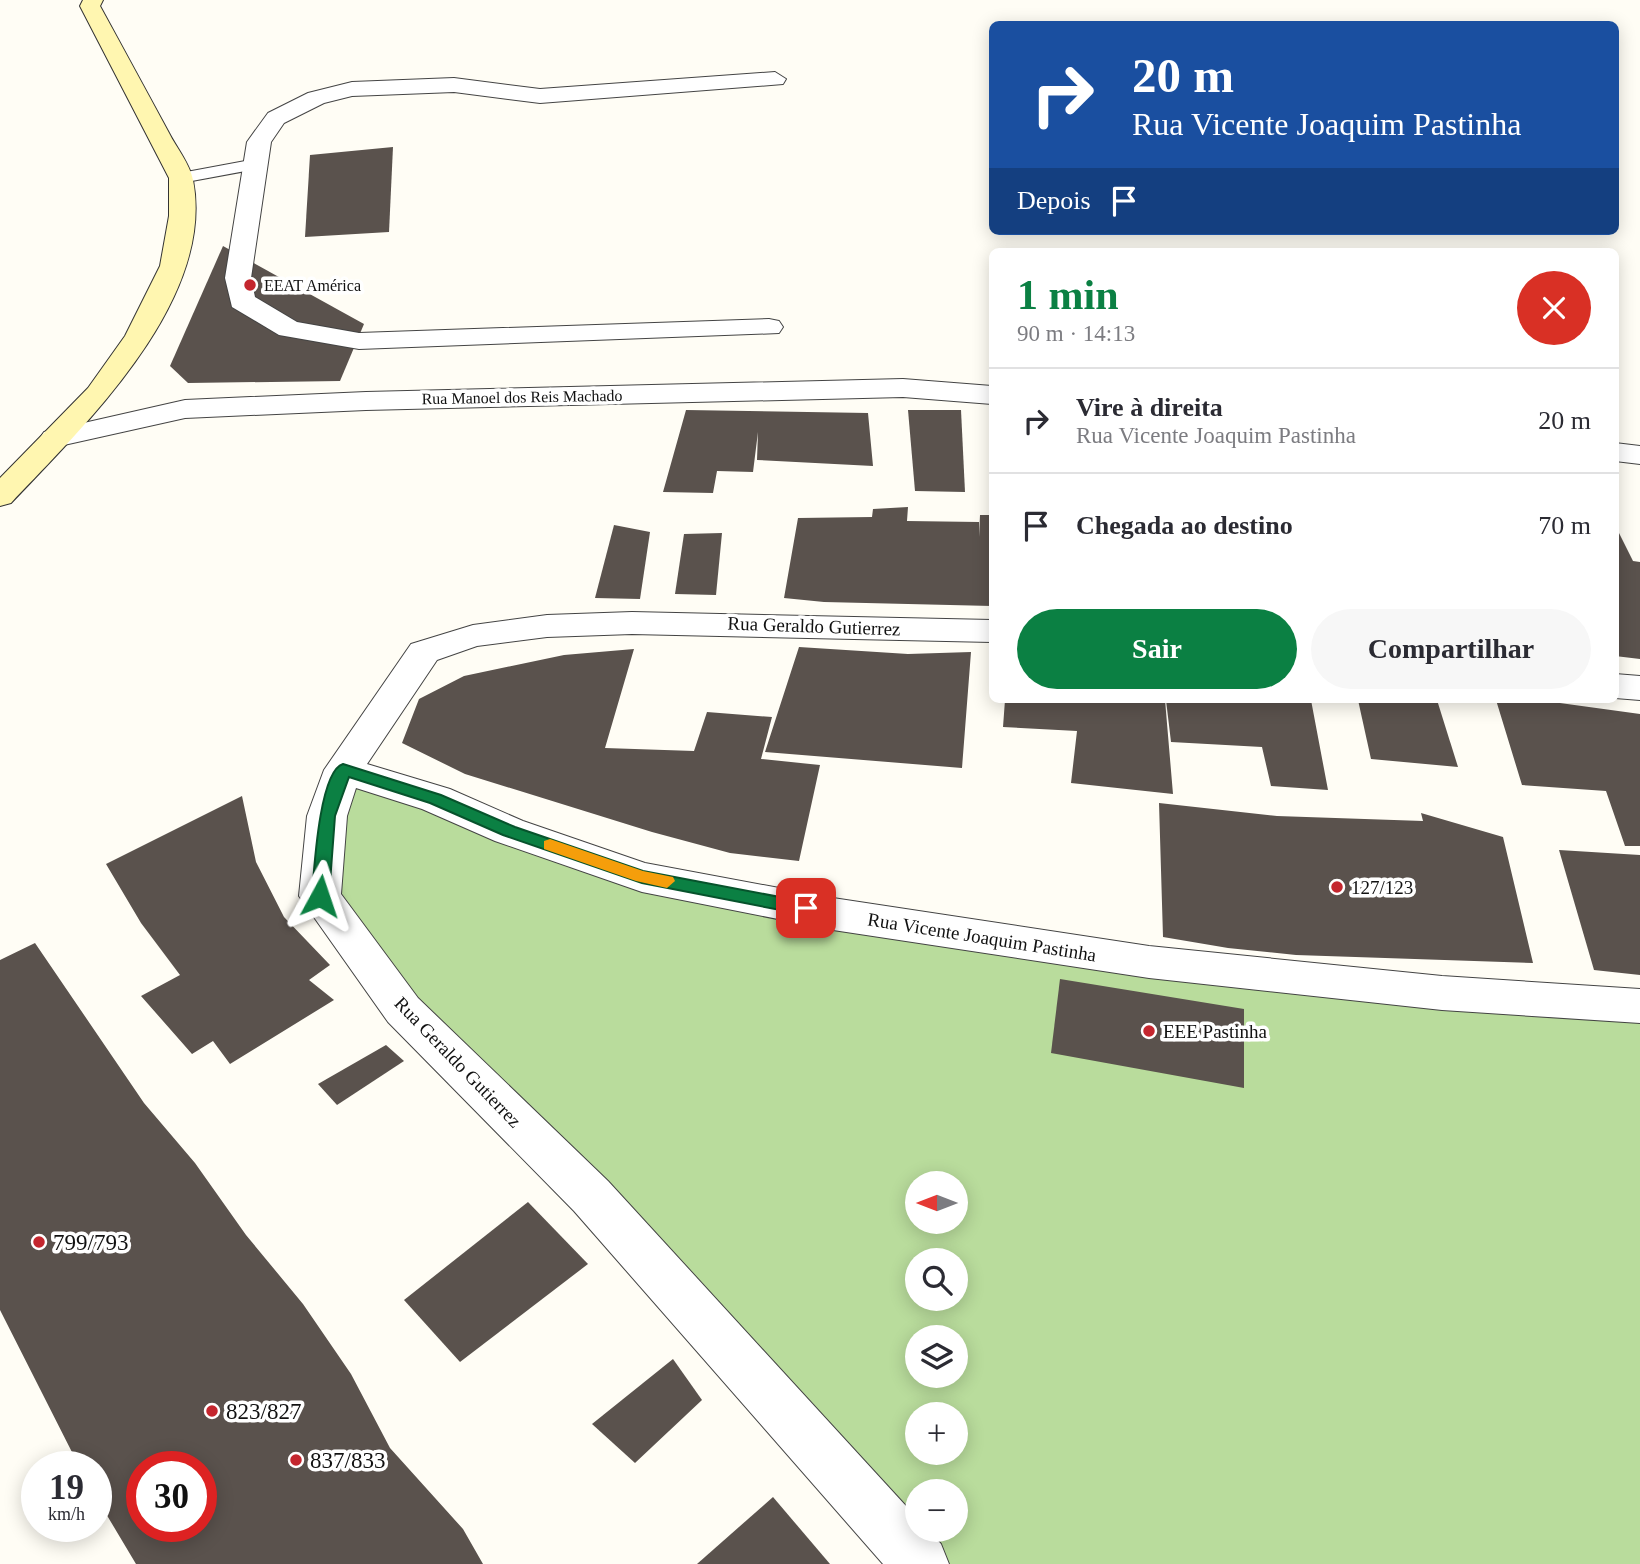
<!DOCTYPE html>
<html lang="pt">
<meta charset="utf-8">
<style>
body{margin:0;font-family:"Times New Roman",serif;background:#f7f7f7;color:#2b2b33;height:100vh;display:flex;flex-direction:column;font-size:26px;white-space:nowrap}
*{box-sizing:border-box;margin:0}
p{font-size:23px;color:#7c7c81}
.icon{flex:none;width:38px;height:38px;fill:none;stroke:currentColor;stroke-width:2;stroke-linecap:round;stroke-linejoin:round}
.map{position:relative;flex:1;overflow:hidden}
.side{position:absolute;left:989px;top:248px;width:630px;height:455px;display:flex;flex-direction:column;background:#fff;border-radius:10px;box-shadow:0 4px 18px #0003}
.side>*{flex:none}
.guide{position:absolute;left:989px;top:21px;width:630px;height:214px;border-radius:10px;box-shadow:0 4px 18px #0003;background:#1a4fa0;color:#fff;overflow:hidden}
.needle{width:46px;rotate:270deg}
.buttons{position:absolute;left:905px;top:1171px;display:grid;gap:14px}
.buttons a{display:grid;place-items:center;width:63px;height:63px;border-radius:50%;background:#fff;box-shadow:0 4px 18px #0003;font-size:35px}
.speed{position:absolute;left:21px;top:1451px;display:flex;gap:14px;font-size:35px;font-weight:700;text-align:center}
.speed>*{display:grid;place-content:center;width:91px;height:91px;border-radius:50%;background:#fff;box-shadow:0 4px 18px #0003;line-height:1}
.speed small{font-size:18px;font-weight:400}
.speed .limit{border:10px solid #d22;background:#fff;color:#111}
.pin{position:absolute;display:grid;place-items:center;width:60px;height:60px;color:#fff;margin:-30px;border-radius:14px;box-shadow:0 4px 10px #0006}
.me{position:absolute;width:77px;margin:-38px;rotate:5deg;stroke-linejoin:round;filter:drop-shadow(0 0 5px #0008)}
.turn{display:flex;align-items:center;gap:24px;height:147px;padding:0 28px;font-size:32px}
.turn .icon{width:91px;height:91px;stroke-width:2.5}
.turn b{display:block;font-size:49px;line-height:60px}
.then{display:flex;align-items:center;height:66px;padding:0 28px;background:#0003;gap:14px;font-size:26px}
.round{display:grid;place-items:center;flex:none;width:74px;height:74px;border-radius:37px;background:#f7f7f7}
.head{display:flex;align-items:center;justify-content:space-between;height:119px;padding:0 28px}
h1{font-size:42px;font-weight:800;line-height:52px;color:#0b8043}
.button{display:flex;gap:14px;margin-top:auto;padding:14px 28px}
.button a{flex:1;height:80px;border-radius:42px;background:#0b8043;color:#fff;font-size:28px;font-weight:800;line-height:80px;text-align:center}
.button a+a{background:#f7f7f7;color:#2b2b33}
ul{padding:0;list-style:none}
li{display:flex;align-items:center;gap:21px;height:105px;padding:0 28px;border-top:2px solid #e1e1e2}
li div{flex:1}
li b{display:block;font-size:26px}
li em{font-style:normal}
.map>svg:first-child{display:block}
</style>
<div class="map">
<svg width="1640" height="1564" viewBox="0 0 1640 1564">
<rect width="100%" height="100%" fill="#fffdf5"/>
<path fill="#b9dc9c" fill-rule="evenodd" d="M343 770 642 877 1640 1015V1564H917L320 896ZM917 1183H956V1222H917ZM917 1260H956V1298H917ZM917 1337H956V1376H917ZM917 1414H956V1452H917ZM917 1491H956V1530H917Z"/>
<g fill="#5a524d" fill-rule="evenodd">
<polygon points="393,147 389,232 305,237 310,155"/>
<polygon points="223,246 364,324 340,381 188,383 170,366"/>
<polygon points="686,410 868,413 873,466 757,460 758,432 753,472 717,471 713,493 663,492"/>
<polygon points="908,410 961,410 965,492 915,491"/>
<polygon points="908,507 907,521 979,522 979,537 980,515 992,515 992,606 824,602 784,598 798,518 872,517 873,509"/>
<polygon points="614,525 650,532 640,599 595,598"/>
<polygon points="1615,525 1633,561 1640,562 1640,659 1615,656"/>
<polygon points="722,533 716,595 675,594 684,534"/>
<polygon points="799,647 908,654 971,652 962,768 765,752"/>
<polygon points="634,649 605,748 694,751 707,712 772,717 761,759 820,765 799,861 730,853 652,832 465,774 402,743 419,699 464,676 564,655"/>
<polygon points="1005,700 1165,700 1173,794 1071,783 1077,731 1003,727"/>
<polygon points="1166,700 1311,700 1328,790 1271,786 1262,747 1171,742"/>
<polygon points="1358,700 1437,700 1458,767 1371,759"/>
<polygon points="1496,700 1538,700 1640,714 1640,846 1625,846 1606,791 1522,785"/>
<polygon points="242,796 256,862 284,917 330,965 309,980 334,1000 230,1064 213,1041 192,1054 141,996 180,975 141,923 106,864"/>
<polygon points="1159,803 1277,816 1423,821 1421,813 1503,837 1533,963 1296,955 1228,948 1163,937"/>
<polygon points="1559,850 1640,855 1640,975 1594,970"/>
<path d="M35 943 144 1103 195 1163 246 1235 303 1304 351 1374 390 1448 463 1529 483 1564H136L96 1497V1466H79L0 1310V960ZM142 1466H201V1526H142Z"/>
<polygon points="1060,979 1244,1009 1244,1088 1051,1053"/>
<polygon points="386,1045 404,1061 337,1105 318,1084"/>
<polygon points="528,1202 588,1264 460,1362 404,1300"/>
<polygon points="673,1359 702,1400 635,1463 592,1424"/>
<polygon points="773,1497 830,1564 697,1564"/>
</g>
<g fill="none" stroke-linecap="round" stroke-linejoin="round">
<g stroke="#444" stroke-width="2">
<polygon id="service" points="256,159 265,164 262,168 181,183 172,178 181,173"/>
</g>
<g stroke="#444" stroke-width="2">
<g id="minor">
<polygon points="775,72 786,79 783,84 540,103 454,92 352,96 324,103 284,123 271,142 251,278 255,297 297,322 359,333 769,319 779,321 783,327 779,333 359,349 279,335 232,307 225,278 247,142 268,113 308,93 352,82 454,78 540,89"/>
<polygon points="632,612 992,620 992,642 632,634 547,637 477,646 437,660 367,764 450,789 523,821 645,863 833,898 1149,946 1442,976 1640,989 1640,1023 1442,1010 1149,978 833,930 642,892 495,841 422,809 356,788 347,816 341,894 418,998 608,1181 917,1518 917,1530 928,1530 941,1544 949,1564 883,1564 574,1211 388,1022 299,896 307,816 324,770 411,644 473,625 547,615"/>
<polygon points="1615,674 1640,676 1640,700 1615,698"/>
</g>
</g>
<g stroke="#444" stroke-width="2">
<g id="tertiary">
<polygon points="903,379 992,386 992,404 903,397 366,410 185,418 55,447 44,444 40,438 44,432 185,400 366,392"/>
<polygon points="1615,443 1640,446 1640,464 1615,461"/>
</g>
</g>
<g stroke="#333" stroke-width="2">
<path id="secondary" d="M83 0H103L100 6C123 48 146 90 169 133 176 147 190 164 193 180 216 300 85 425 11 503L0 506V478L88 388 125 336 160 266 169 216V178L80 6Z"/>
</g>
<use href="#service" fill="#fff" fill-rule="evenodd"/>
<use href="#minor" fill="#fff" fill-rule="evenodd"/>
<use href="#tertiary" fill="#fff" fill-rule="evenodd"/>
<use href="#secondary" fill="#fff6b0" fill-rule="evenodd"/>
</g>
<path fill="#0b8043" stroke="#07532c" stroke-width="2" d="M343 764 441 795 515 827 643 871 806 902 815 908 806 915 642 883 503 835 430 803 349 777 335 816 329 896 320 902 312 896C314 872 319 771 343 764Z"/>
<polygon fill="#f59e0b" points="550,839 643,871 673,877 675,881 667,888 636,881 544,849 544,841"/>
<g fill="#c4262e" stroke="#fff" stroke-width="2.5">
<circle cx="250" cy="285" r="7"/>
<circle cx="1337" cy="887" r="7"/>
<circle cx="1149" cy="1031" r="7"/>
<circle cx="39" cy="1242" r="7"/>
<circle cx="212" cy="1411" r="7"/>
<circle cx="296" cy="1460" r="7"/>
</g>
<g text-anchor="middle" dominant-baseline="central" stroke-width="7" stroke-linejoin="round" paint-order="stroke">
<g font-size="16" fill="#111" stroke="#fff" text-anchor="start">
<text x="264" y="285">EEAT América</text>
</g>
<g font-size="16" fill="#111" stroke="#fff">
<text transform="translate(522 397) rotate(-1)">Rua Manoel dos Reis Machado</text>
</g>
<g font-size="19" fill="#111" stroke="#fff">
<text transform="translate(814 626) rotate(2)">Rua Geraldo Gutierrez</text>
<text transform="translate(982 937) rotate(9)">Rua Vicente Joaquim Pastinha</text>
<text transform="translate(458 1062) rotate(46)">Rua Geraldo Gutierrez</text>
</g>
<g font-size="19" fill="#111" stroke="#fff" text-anchor="start">
<text x="1351" y="887">127/123</text>
<text x="1163" y="1031">EEE Pastinha</text>
</g>
<g font-size="23" fill="#111" stroke="#fff" text-anchor="start">
<text x="53" y="1242">799/793</text>
<text x="226" y="1411">823/827</text>
<text x="310" y="1460">837/833</text>
</g>
</g>
</svg>
<div class="buttons">
<a><svg class="needle" viewBox="-14 -14 28 28"><path d="M0-13l5 13h-10z" fill="#e53935"/><path d="M0 13l5-13h-10z" fill="#7c7c81"/></svg></a>
<a><svg class="icon" aria-label="search" viewBox="0 0 24 24"><circle cx="10" cy="10" r="6"/><path d="M15 15l6 6"/></svg></a>
<a><svg class="icon" aria-label="layers" viewBox="0 0 24 24"><path d="M12 4l9 5-9 5-9-5zM3 14l9 5 9-5"/></svg></a>
<a>+</a>
<a>−</a>
</div>
<div class="speed"><div>19<small>km/h</small></div><div class="limit">30</div></div>
<div class="pin" style="left:806px;top:908px;background:#d93025"><svg class="icon" aria-label="arrive" viewBox="0 0 24 24"><path d="M6 21V4h12l-3 4 3 4H6"/></svg></div>
<svg class="me" style="left:320px;top:896px" viewBox="-20 -20 40 40"><path d="M0-17L14 15 0 8-14 15z" fill="#0b8043" stroke="#fff" stroke-width="4"/></svg>
<div class="guide">
<div class="turn"><svg class="icon" aria-label="right" viewBox="0 0 24 24"><path d="M7 20v-9h11M14 6l5 5-5 5"/></svg><div><b>20 m</b>Rua Vicente Joaquim Pastinha</div></div>
<div class="then">Depois<svg class="icon" aria-label="arrive" viewBox="0 0 24 24"><path d="M6 21V4h12l-3 4 3 4H6"/></svg></div>
</div>
<section class="side">
<div class="head"><div><h1>1 min</h1><p>90 m · 14:13</p></div><a class="round" style="background:#d93025;color:#fff"><svg class="icon" aria-label="close" viewBox="0 0 24 24"><path d="M6 6l12 12M18 6L6 18"/></svg></a></div>
<ul>
<li><svg class="icon" aria-label="right" viewBox="0 0 24 24"><path d="M7 20v-9h11M14 6l5 5-5 5"/></svg><div><b>Vire à direita</b><p>Rua Vicente Joaquim Pastinha</p></div><em>20 m</em></li>
<li><svg class="icon" aria-label="arrive" viewBox="0 0 24 24"><path d="M6 21V4h12l-3 4 3 4H6"/></svg><div><b>Chegada ao destino</b></div><em>70 m</em></li>
</ul>
<div class="button"><a>Sair</a><a>Compartilhar</a></div>
</section>
</div>
